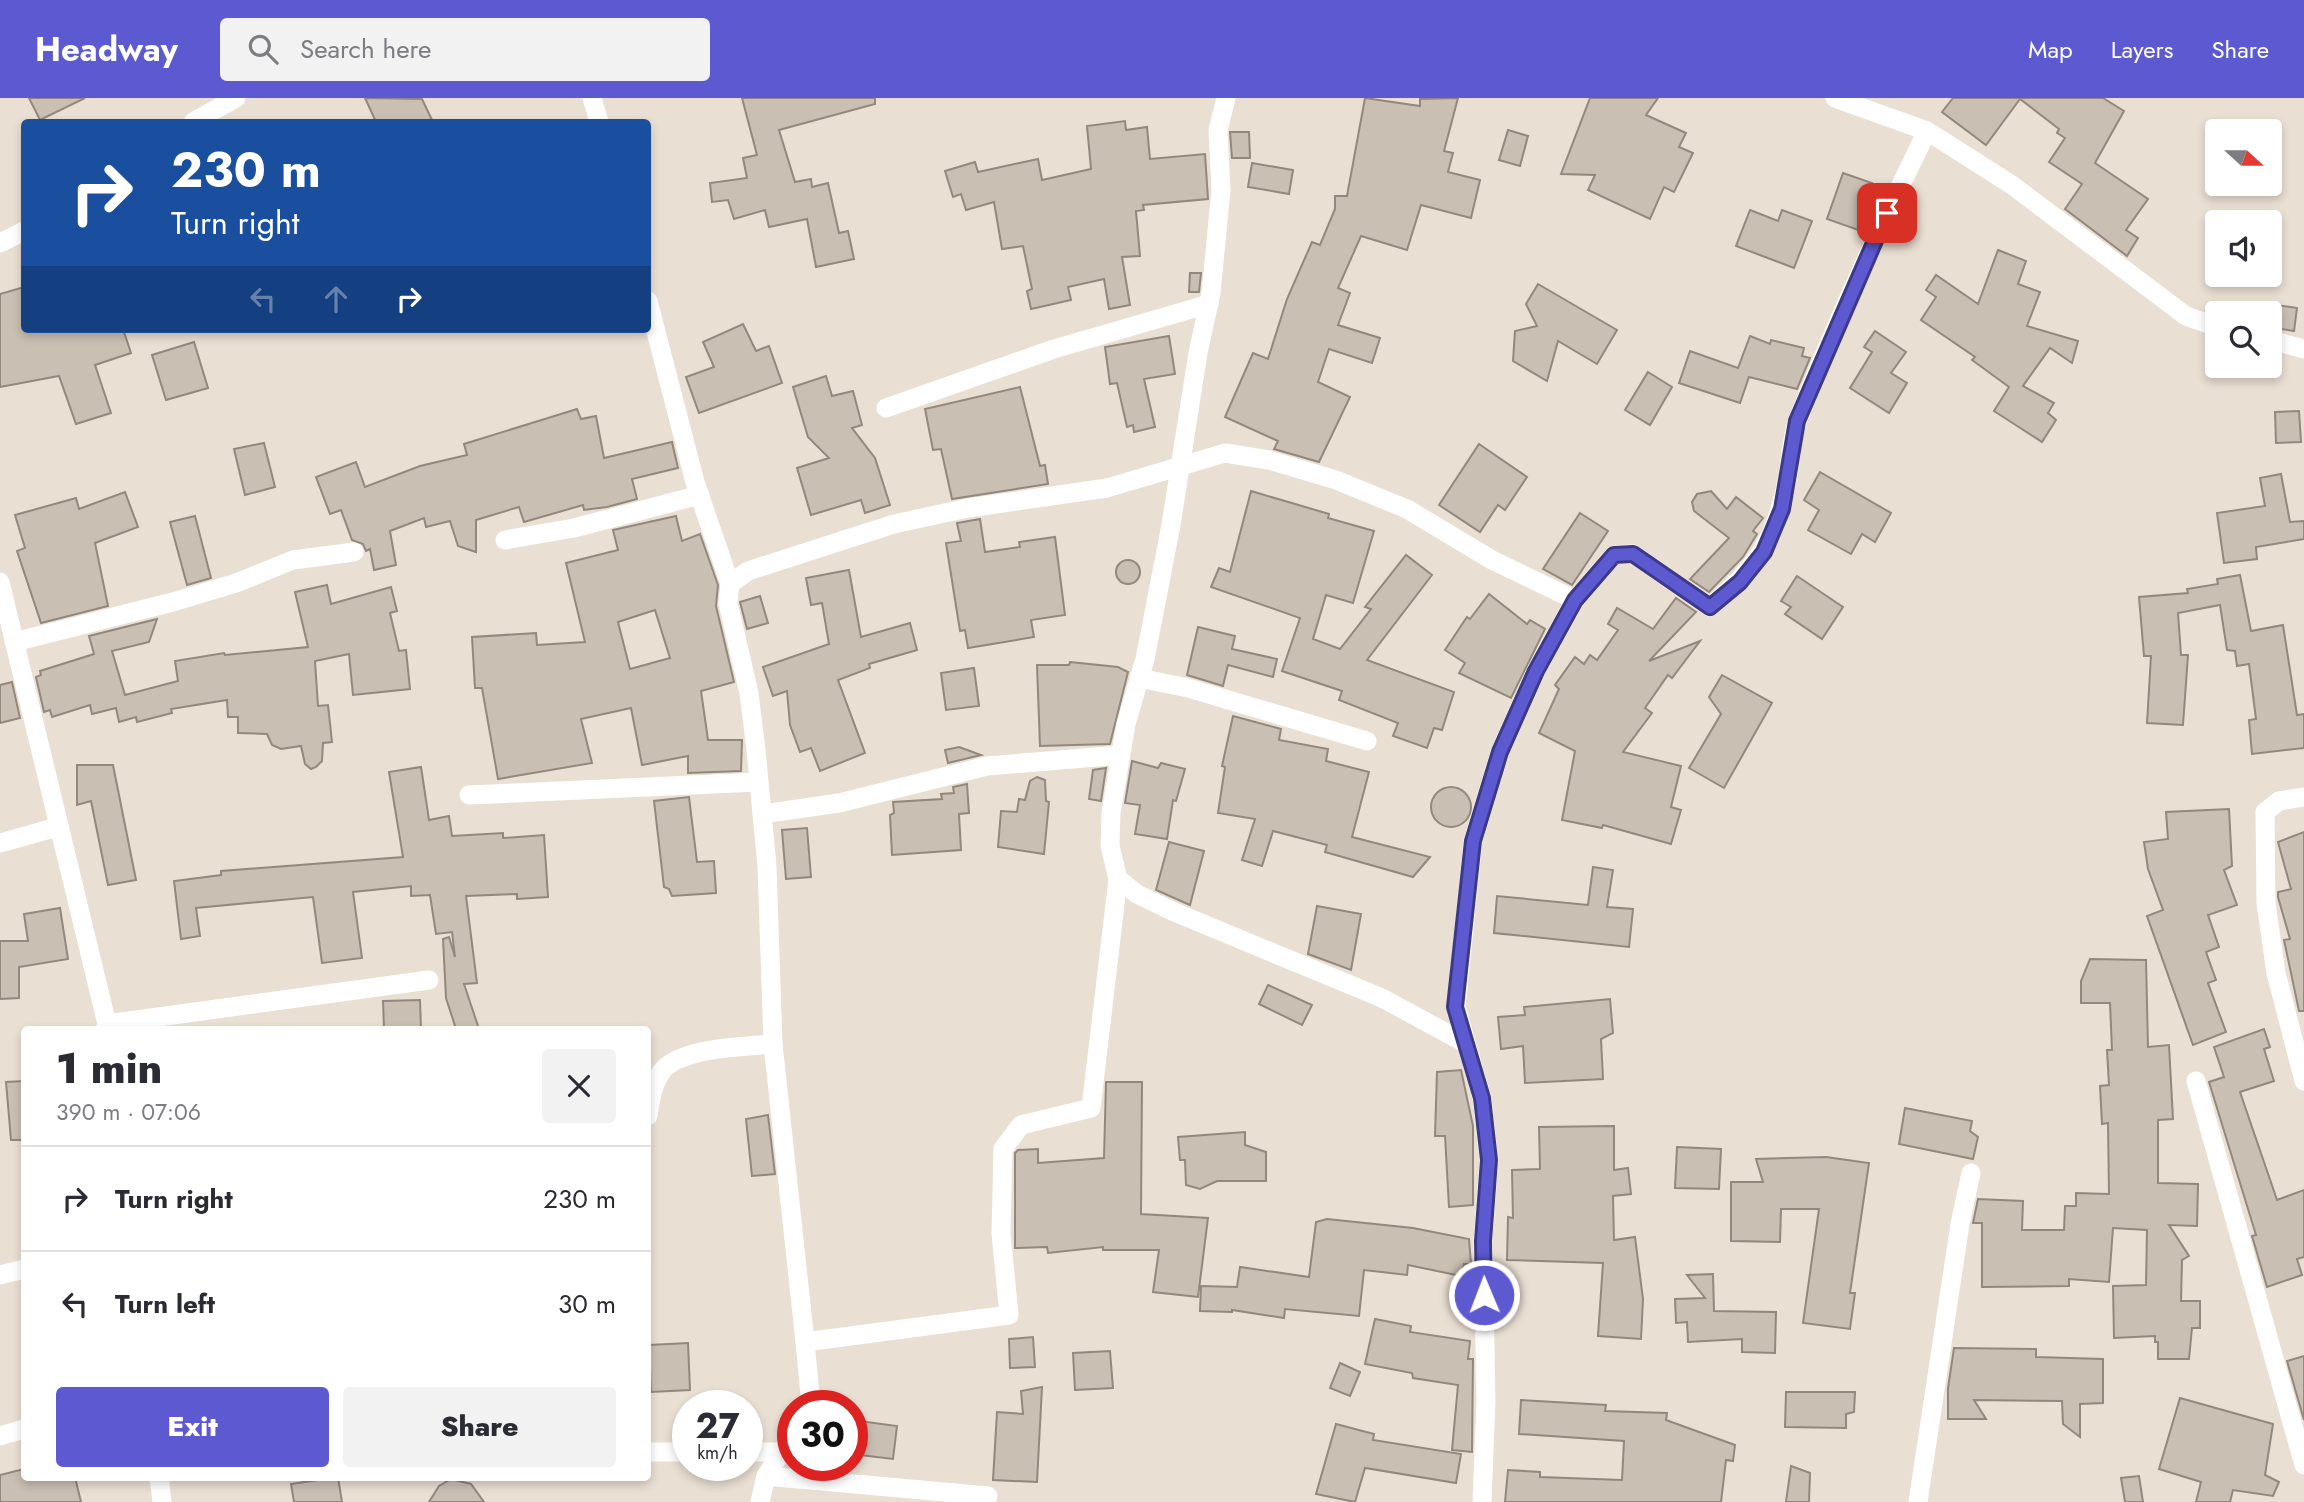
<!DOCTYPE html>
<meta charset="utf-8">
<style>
body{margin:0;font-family:Jost,sans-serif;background:#f2f2f3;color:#2b2b33;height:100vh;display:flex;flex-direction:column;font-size:26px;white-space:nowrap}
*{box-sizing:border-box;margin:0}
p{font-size:23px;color:#7c7c81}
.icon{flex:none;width:38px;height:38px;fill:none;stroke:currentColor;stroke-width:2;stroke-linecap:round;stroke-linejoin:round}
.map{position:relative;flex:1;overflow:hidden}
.side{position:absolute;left:21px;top:928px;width:630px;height:455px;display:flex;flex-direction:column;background:#fff;border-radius:7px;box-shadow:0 4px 10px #0003}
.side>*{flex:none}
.banner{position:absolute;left:21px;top:21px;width:630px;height:214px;border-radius:7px;box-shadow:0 4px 10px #0003;background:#1a4fa0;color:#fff;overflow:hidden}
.needle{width:46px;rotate:111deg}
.buttons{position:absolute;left:2205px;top:21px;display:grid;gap:14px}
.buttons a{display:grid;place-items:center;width:77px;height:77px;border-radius:7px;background:#fff;box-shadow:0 4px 10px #0003;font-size:35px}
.speed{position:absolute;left:672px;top:1292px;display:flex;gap:14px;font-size:35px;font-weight:700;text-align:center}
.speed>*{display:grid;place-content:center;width:91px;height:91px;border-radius:50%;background:#fff;box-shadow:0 4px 10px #0003;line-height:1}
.speed small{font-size:18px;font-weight:400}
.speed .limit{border:10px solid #d22;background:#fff;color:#111}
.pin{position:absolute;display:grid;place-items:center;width:60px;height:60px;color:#fff;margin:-30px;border-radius:14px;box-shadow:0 4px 10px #0006}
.me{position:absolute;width:77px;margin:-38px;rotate:359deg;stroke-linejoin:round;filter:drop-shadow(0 0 5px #0008)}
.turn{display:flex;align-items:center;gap:24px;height:147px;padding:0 35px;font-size:32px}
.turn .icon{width:91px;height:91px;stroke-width:2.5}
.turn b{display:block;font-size:49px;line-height:60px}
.lanes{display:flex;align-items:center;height:66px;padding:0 35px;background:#0003;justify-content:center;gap:35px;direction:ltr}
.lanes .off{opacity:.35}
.round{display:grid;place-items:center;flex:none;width:74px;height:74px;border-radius:7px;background:#f2f2f3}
.head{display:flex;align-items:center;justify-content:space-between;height:119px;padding:0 35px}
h1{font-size:42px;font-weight:800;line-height:52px}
.cta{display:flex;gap:14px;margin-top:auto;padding:14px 35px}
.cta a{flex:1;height:80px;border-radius:7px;background:#5d59d1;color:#fff;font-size:28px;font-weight:800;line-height:80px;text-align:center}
.cta a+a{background:#f2f2f3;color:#2b2b33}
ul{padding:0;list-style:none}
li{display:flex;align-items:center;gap:21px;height:105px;padding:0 35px;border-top:2px solid #e1e1e2}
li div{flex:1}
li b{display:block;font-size:26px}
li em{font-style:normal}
header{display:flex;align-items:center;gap:42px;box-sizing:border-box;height:98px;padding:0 35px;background:#5d59d1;color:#fff}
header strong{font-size:33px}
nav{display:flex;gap:38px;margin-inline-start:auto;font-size:24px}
.search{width:490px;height:63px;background:#f2f2f3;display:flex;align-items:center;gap:18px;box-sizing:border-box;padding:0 24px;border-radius:7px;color:#7c7c81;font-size:26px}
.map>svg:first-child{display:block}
</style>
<header>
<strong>Headway</strong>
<div class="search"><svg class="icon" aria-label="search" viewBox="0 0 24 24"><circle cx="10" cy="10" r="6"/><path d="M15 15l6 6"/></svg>Search here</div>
<nav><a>Map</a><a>Layers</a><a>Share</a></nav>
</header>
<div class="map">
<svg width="2304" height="1404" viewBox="0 0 2304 1404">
<rect width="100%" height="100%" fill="#eadfd3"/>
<g fill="#cabfb3" stroke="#93887d" stroke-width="2" fill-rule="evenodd">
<polygon points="29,0 85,0 40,22"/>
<polygon points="365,0 422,1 433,24 376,24"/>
<polygon points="742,0 875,0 875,6 779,32 795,84 811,81 812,89 828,85 839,135 848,133 854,161 816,169 807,121 769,129 765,112 734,121 728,102 712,104 710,85 747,80 743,60 757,57"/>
<polygon points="1365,0 1420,8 1420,1 1458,0 1444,53 1453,55 1448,74 1480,82 1471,120 1421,107 1407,152 1361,138 1338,190 1350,195 1338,227 1380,240 1372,265 1329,251 1318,284 1350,299 1319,364 1274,351 1278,343 1225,319 1253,255 1268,261 1287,201 1312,144 1320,147 1335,111 1335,98 1347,98"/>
<polygon points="1590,0 1658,0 1646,17 1686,35 1679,49 1693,55 1674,94 1664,89 1650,121 1588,92 1595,77 1561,76"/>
<polygon points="1953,0 2103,0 2124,13 2095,65 2148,101 2126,132 2138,140 2127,158 2065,111 2082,86 2049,64 2065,40 2057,35 2059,31 2020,1 1986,47 1942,14"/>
<polygon points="1125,23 1126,32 1147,29 1150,61 1205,56 1208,101 1143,107 1144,112 1136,113 1140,158 1122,159 1130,207 1109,211 1104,181 1068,189 1071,202 1031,211 1027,193 1032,191 1023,148 1002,151 994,104 966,112 961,96 953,99 945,73 975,64 978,74 1038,61 1042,82 1091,71 1087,28"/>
<polygon points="1508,32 1528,38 1520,68 1499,62"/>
<polygon points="1230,34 1249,34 1250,60 1232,60"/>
<polygon points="1252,65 1293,72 1289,96 1248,89"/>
<polygon points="1843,75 1872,85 1868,97 1874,99 1874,103 1864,134 1827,121"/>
<polygon points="1750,112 1778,123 1782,112 1812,123 1794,170 1736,148"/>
<polygon points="1998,152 2026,163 2018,186 2040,194 2027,228 2078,243 2072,265 2050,250 2023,288 2054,305 2048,315 2056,322 2042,344 1994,313 2009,289 1972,262 1975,259 1921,222 1936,199 1926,192 1936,177 1978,206"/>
<polygon points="1190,175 1201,175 1199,194 1189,194"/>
<polygon points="1538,186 1617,232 1597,266 1558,243 1547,283 1513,263 1515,233 1537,228 1526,206"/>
<polygon points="24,189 24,231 123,231 131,255 95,267 111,315 76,326 59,278 0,289 0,196"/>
<polygon points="2277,207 2297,210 2294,233 2274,230"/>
<polygon points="743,226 756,253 769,248 782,285 699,315 686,279 714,269 703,244"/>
<polygon points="1875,233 1906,254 1891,275 1907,285 1889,315 1850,290 1872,254 1864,249"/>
<polygon points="1169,238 1175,276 1144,281 1155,329 1134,334 1133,327 1127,329 1117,285 1110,286 1105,249"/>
<polygon points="1750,238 1770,246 1771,242 1804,250 1802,258 1810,260 1797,291 1749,279 1740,305 1679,285 1690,253 1738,270"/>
<polygon points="194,244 208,290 166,302 152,257"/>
<polygon points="1648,274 1672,289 1650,327 1625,312"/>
<polygon points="826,278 832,298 853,293 862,327 852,330 875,360 890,407 865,415 861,402 811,417 797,370 829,360 808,339 793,289"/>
<polygon points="1020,289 1040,368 1045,367 1048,386 952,401 941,351 933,352 925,311"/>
<polygon points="577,311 581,321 596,318 604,360 672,344 678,370 632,381 637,401 607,409 584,412 583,407 524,424 519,409 476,422 476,454 458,448 450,423 426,429 424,420 390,433 396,467 374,472 370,451 366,453 363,446 352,442 341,412 330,416 316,379 356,364 365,389 420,368 467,357 464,346"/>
<polygon points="2299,313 2301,344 2276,345 2275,314"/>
<polygon points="264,345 275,389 245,397 234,351"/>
<polygon points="1479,346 1527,379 1505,412 1498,407 1480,434 1439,407"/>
<polygon points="1820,374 1891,415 1875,444 1862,436 1851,456 1808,432 1819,412 1804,402"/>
<polygon points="2281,376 2290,424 2304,423 2304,441 2256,449 2257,461 2224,465 2217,415 2265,408 2260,380"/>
<polygon points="1251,393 1329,416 1328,420 1374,433 1353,505 1326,497 1313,541 1340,551 1371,511 1365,509 1406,457 1432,477 1367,562 1454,594 1442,632 1434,630 1427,650 1393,638 1398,625 1339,602 1342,593 1282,573 1300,520 1211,489 1219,470 1230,474"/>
<polygon points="1711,393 1727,411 1736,399 1763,420 1753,433 1757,436 1743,459 1709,494 1690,481 1729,440 1694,413 1692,404 1697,396"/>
<polygon points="125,394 138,429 95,445 108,508 41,525 17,453 25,450 15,417 76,400 79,411"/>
<polygon points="1580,415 1608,433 1572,487 1543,471"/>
<polygon points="195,418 211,480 187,487 170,424"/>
<path d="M676 418 682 443 700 436 718 487 716 508 734 584 701 593 708 642H742L741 673 688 675V658L642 667 631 610 581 621 592 665 498 681 482 590H475L472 539 536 535 537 547 585 544 566 465 618 452 613 432ZM655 512 670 560 630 571 618 524Z"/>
<polygon points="980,421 985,454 1020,449 1019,444 1055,439 1065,517 1031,522 1034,539 968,550 965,532 960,533 946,445 961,443 957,425"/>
<circle cx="1128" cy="474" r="12"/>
<polygon points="849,472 861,539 910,525 917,552 869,566 870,570 838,582 865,655 820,673 811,650 800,654 790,627 787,593 773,598 763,569 829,546 822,505 811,507 806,480"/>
<polygon points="2240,477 2251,533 2283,527 2297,617 2304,616 2304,650 2252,656 2249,622 2256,621 2249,566 2237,568 2235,553 2227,552 2220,507 2178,515 2181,557 2188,557 2183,627 2147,625 2151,558 2144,558 2139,499 2188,495 2187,491 2218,486 2217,481"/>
<polygon points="1797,478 1843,509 1822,541 1785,516 1791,509 1781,503"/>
<polygon points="327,487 331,506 391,489 397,513 390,515 399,553 406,552 410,591 353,597 349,556 315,563 318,608 328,607 332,644 323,645 322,663 316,669 311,671 305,666 301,648 281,651 272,647 267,636 238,635 238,619 228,619 227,602 171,611 172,615 137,624 136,619 119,624 116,610 92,616 90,607 52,619 50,612 44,614 36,579 41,577 40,573 94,556 89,538 157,521 149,544 112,553 125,597 178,583 175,563 224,555 225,557 308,549 295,494"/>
<polygon points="1489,496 1527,526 1530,522 1545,531 1511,600 1459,575 1465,565 1445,552 1467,519 1470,521"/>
<polygon points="760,498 768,525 747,531 740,504"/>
<polygon points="1676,500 1696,514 1649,563 1700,543 1672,580 1668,577 1645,610 1652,615 1623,654 1681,668 1671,709 1681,712 1671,746 1603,727 1602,730 1562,722 1575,653 1539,635 1559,591 1555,587 1575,559 1584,566 1590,557 1597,562 1618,532 1608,526 1617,510 1653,531"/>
<polygon points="1198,529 1235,538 1232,551 1277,561 1273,579 1228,567 1223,588 1187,577"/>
<polygon points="1070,564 1118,569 1128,574 1110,646 1040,648 1037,567 1069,567"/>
<polygon points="974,570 979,608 946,612 941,575"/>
<polygon points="1722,577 1772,605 1724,690 1689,670 1721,616 1709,599"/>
<polygon points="12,584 20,620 0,625 0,587"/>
<polygon points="1233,618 1281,631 1279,642 1328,651 1326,663 1369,674 1352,739 1430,759 1413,779 1325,754 1327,747 1273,733 1262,768 1242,762 1255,721 1218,715 1225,669 1222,668"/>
<polygon points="959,649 981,657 948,665 945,652"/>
<polygon points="1132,663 1158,670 1161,665 1185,671 1176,703 1173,702 1167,741 1135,736 1140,707 1125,705"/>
<polygon points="77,667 113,667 136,782 108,787 91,703 77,707"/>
<polygon points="421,669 429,722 449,718 452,738 503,735 503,740 544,737 548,799 517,801 517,796 466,798 477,885 464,886 479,931 456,931 446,900 443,841 449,839 455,859 452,834 436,836 430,797 411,798 411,788 353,794 362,860 322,865 313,799 196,810 200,838 181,841 174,783 221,777 221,773 403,759 389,674"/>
<polygon points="1106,670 1101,703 1089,701 1093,672"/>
<polygon points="1037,679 1045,682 1046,703 1049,704 1044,756 998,749 1001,713 1017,714 1019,701 1025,702 1030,683"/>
<polygon points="967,686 969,715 959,716 961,752 892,757 890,717 894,715 893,704 942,701 941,696 954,695 953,689"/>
<circle cx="1451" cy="709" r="20"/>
<polygon points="689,699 697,764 714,763 716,795 672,798 669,791 664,789 654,703"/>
<polygon points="2229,711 2232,768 2224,772 2237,807 2208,817 2219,849 2206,854 2216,882 2208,885 2226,934 2193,947 2147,818 2163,812 2148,771 2144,744 2168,741 2166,714"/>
<polygon points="807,730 811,779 786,781 782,732"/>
<polygon points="2304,734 2304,913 2299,913 2284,842 2290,841 2278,799 2278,794 2291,791 2278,744"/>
<polygon points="1169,744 1204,753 1190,807 1156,792"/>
<polygon points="1593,769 1613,772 1607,809 1633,811 1629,849 1494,835 1497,798 1588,807"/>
<polygon points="1317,808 1361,816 1351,872 1308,856"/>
<polygon points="60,810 68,861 19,869 19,900 0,901 0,843 28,843 24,816"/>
<polygon points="2090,861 2146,862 2148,949 2169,947 2173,1021 2158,1022 2158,1085 2198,1086 2197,1128 2169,1127 2189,1158 2182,1162 2181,1203 2200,1203 2200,1230 2192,1230 2189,1261 2158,1261 2158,1244 2155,1244 2155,1238 2114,1240 2113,1188 2146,1187 2147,1132 2113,1130 2109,1184 2069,1181 2069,1188 1982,1189 1982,1125 1973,1125 1978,1101 2023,1103 2022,1132 2064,1132 2065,1108 2076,1108 2076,1095 2109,1096 2108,1025 2102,1026 2100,988 2109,987 2107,952 2112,952 2110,905 2081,905 2081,883"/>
<polygon points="1268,887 1312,907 1302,927 1259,906"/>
<polygon points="1610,901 1613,935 1601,941 1603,981 1525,985 1523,948 1501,951 1498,919 1525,917 1524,909"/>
<polygon points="420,902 421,931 384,931 383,903"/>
<polygon points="2264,931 2270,949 2264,951 2274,983 2240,994 2277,1102 2304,1092 2304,1159 2297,1161 2302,1177 2267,1189 2252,1138 2256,1137 2209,984 2224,979 2214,949"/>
<polygon points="1461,972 1473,1028 1473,1107 1449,1109 1445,1038 1435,1038 1437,974"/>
<polygon points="24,983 24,1042 11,1042 6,984"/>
<polygon points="1106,984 1142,984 1141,1116 1208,1120 1198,1199 1153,1194 1159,1152 1103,1152 1103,1149 1048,1155 1047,1149 1015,1150 1015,1055 1018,1052 1038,1051 1038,1065 1104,1060"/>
<polygon points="1905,1010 1972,1023 1970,1033 1978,1039 1973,1061 1899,1046"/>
<polygon points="768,1017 775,1076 752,1078 746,1021"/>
<polygon points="1614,1028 1614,1072 1628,1070 1631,1096 1613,1098 1614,1142 1635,1139 1643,1201 1641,1241 1598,1238 1603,1165 1507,1162 1508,1119 1513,1120 1512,1072 1540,1071 1539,1029"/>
<polygon points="1245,1034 1245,1047 1266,1054 1266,1083 1217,1083 1200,1091 1186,1087 1185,1062 1180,1062 1178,1039"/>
<polygon points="1677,1049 1721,1051 1719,1091 1675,1090"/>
<polygon points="1826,1059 1869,1065 1850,1195 1855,1195 1850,1231 1803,1225 1819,1111 1781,1111 1780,1144 1731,1143 1731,1084 1763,1084 1756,1061"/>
<polygon points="1327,1121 1413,1130 1469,1141 1471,1166 1464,1166 1461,1178 1408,1167 1407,1177 1364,1172 1359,1218 1285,1211 1284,1220 1232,1212 1232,1214 1200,1213 1201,1188 1237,1189 1240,1169 1309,1179 1316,1124"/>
<polygon points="1713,1176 1714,1213 1776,1214 1775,1255 1742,1254 1742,1241 1688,1244 1687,1224 1676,1225 1675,1201 1705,1200 1687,1177"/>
<polygon points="1375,1221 1411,1228 1410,1234 1470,1243 1468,1261 1473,1261 1472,1354 1452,1352 1458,1287 1413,1280 1412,1275 1365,1266"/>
<polygon points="1033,1239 1035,1269 1010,1270 1009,1241"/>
<polygon points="688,1245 690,1292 651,1294 649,1247"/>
<polygon points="1954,1250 2036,1251 2036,1259 2103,1261 2103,1305 2080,1306 2080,1339 2063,1326 2062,1303 1974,1302 1986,1321 1948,1321 1948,1290"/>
<polygon points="1110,1253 1113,1290 1075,1292 1073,1255"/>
<polygon points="2304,1258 2304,1322 2287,1263"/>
<polygon points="1340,1265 1360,1274 1350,1298 1330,1290"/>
<polygon points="1042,1289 1037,1384 993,1382 997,1314 1023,1316 1021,1293"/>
<polygon points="1786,1294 1855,1294 1854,1314 1846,1316 1846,1330 1785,1329"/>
<polygon points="2180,1300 2273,1326 2265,1377 2279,1384 2273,1398 2233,1392 2230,1404 2196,1404 2201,1384 2159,1371"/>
<polygon points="1521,1302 1606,1307 1605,1313 1667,1315 1666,1322 1735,1347 1733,1363 1726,1362 1721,1404 1505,1404 1508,1372 1540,1374 1540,1379 1622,1382 1624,1343 1519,1336"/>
<polygon points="852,1322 897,1328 893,1361 852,1356"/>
<polygon points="1336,1326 1374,1336 1373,1342 1461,1356 1456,1385 1365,1370 1355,1404 1316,1396"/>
<polygon points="1791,1368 1810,1375 1809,1404 1786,1404"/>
<polygon points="24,1371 24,1379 75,1379 81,1404 0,1404 0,1377"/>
<polygon points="2139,1378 2143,1404 2125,1404 2121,1380"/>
<polygon points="338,1379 342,1404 294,1404 291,1386"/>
<polygon points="451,1381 471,1386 484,1404 429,1404 439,1388"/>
</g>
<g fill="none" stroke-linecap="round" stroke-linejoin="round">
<g stroke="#fff" stroke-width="19">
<polyline points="592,0 599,24"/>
<polyline points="1226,0 1218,32 1221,92 1211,195 1198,255 1171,427 1145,561 1126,626 1111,715 1110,748 1118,781 1137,796 1172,813 1382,900 1465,945"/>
<polyline points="1835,0 1927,33 2012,87 2186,218 2217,229"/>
<polyline points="193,24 236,0"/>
<polyline points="0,145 24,133"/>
<polyline points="648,203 695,384 730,486"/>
<polyline points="2270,242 2304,251"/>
<polyline points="886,310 1054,251 1209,206"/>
<polyline points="505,442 574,430 700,397"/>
<polyline points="0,484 107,926 105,931"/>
<polyline points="14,544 173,504 236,485 293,462 354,454"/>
<polyline points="1139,580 1188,590 1367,643"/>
<polyline points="469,697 758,684"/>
<polyline points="2304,699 2279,703 2265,714 2266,805 2276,875 2304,983"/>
<polyline points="762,716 839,705 987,668 1120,657"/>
<polyline points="0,745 57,729"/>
<polyline points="107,926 429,882"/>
<polyline points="2196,983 2304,1367"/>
<path d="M648 1018C650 1004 652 989 660 976 676 949 744 949 773 946"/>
<polyline points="0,1177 24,1171"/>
<polyline points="805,1244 773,946 767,768 756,652 749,595 728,505 730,486 748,473 894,426 968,410 1107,390 1225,355 1269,362 1336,382 1407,411 1492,462 1575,502"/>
<polyline points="811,1307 805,1244 1009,1217 1001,1135 1003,1051 1021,1027 1091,1010 1118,781"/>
<polyline points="0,1338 24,1331"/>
<polyline points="648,1354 688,1354"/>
<polyline points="747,1354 782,1354"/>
<polyline points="766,1378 988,1398"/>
<polyline points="159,1379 162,1404"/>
<polyline points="760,1404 766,1378 793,1336"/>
<path d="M1482 1404 1486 1304 1483 1143 1489 1062 1482 1000 1456 909 1473 743 1500 654 1536 573 1575 502 1614 457 1633 456 1710 509C1758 469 1777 439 1788 377 1791 358 1792 337 1799 319 1837 222 1881 127 1927 33"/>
<polyline points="1918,1404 1960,1126 1971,1075"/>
</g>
</g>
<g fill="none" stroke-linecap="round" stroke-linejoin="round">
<g stroke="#3c3a88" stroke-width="18">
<polyline id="route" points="1484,1197 1483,1143 1489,1062 1482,1000 1455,909 1473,743 1500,654 1536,573 1575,502 1614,457 1633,456 1710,509 1740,484 1764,454 1782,411 1797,323 1887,115"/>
</g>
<use href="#route" stroke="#5d59d1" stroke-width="12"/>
</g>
</svg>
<div class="buttons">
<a><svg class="needle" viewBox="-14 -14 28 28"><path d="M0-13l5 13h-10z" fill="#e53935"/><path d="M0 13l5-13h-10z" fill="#7c7c81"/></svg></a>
<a><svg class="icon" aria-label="sound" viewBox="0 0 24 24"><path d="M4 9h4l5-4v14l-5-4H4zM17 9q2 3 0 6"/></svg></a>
<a><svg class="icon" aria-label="search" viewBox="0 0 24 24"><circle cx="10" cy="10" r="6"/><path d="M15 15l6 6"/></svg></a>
</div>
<div class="speed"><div>27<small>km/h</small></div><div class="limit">30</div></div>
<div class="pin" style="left:1887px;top:115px;background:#d93025"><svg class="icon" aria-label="arrive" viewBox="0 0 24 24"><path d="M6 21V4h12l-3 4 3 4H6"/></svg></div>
<svg class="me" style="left:1484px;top:1197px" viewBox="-20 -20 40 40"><circle r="17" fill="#5d59d1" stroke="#fff" stroke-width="3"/><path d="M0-11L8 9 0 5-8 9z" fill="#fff"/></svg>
<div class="banner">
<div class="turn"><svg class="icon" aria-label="right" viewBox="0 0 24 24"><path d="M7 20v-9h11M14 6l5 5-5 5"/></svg><div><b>230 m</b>Turn right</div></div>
<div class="lanes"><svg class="icon off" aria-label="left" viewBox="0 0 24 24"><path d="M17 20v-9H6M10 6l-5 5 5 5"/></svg><svg class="icon off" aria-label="ahead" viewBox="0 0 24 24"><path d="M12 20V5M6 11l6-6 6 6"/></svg><svg class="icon" aria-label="right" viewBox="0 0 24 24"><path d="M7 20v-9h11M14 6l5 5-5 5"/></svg></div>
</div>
<section class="side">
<div class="head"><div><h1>1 min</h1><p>390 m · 07:06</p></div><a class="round"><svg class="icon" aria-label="close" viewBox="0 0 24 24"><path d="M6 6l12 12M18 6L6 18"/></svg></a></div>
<ul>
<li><svg class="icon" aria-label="right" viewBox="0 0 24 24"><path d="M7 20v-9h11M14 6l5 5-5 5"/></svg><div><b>Turn right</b></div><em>230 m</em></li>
<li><svg class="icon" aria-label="left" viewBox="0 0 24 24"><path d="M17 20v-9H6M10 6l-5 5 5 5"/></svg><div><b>Turn left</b></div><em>30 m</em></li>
</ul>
<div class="cta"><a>Exit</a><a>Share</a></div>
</section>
</div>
